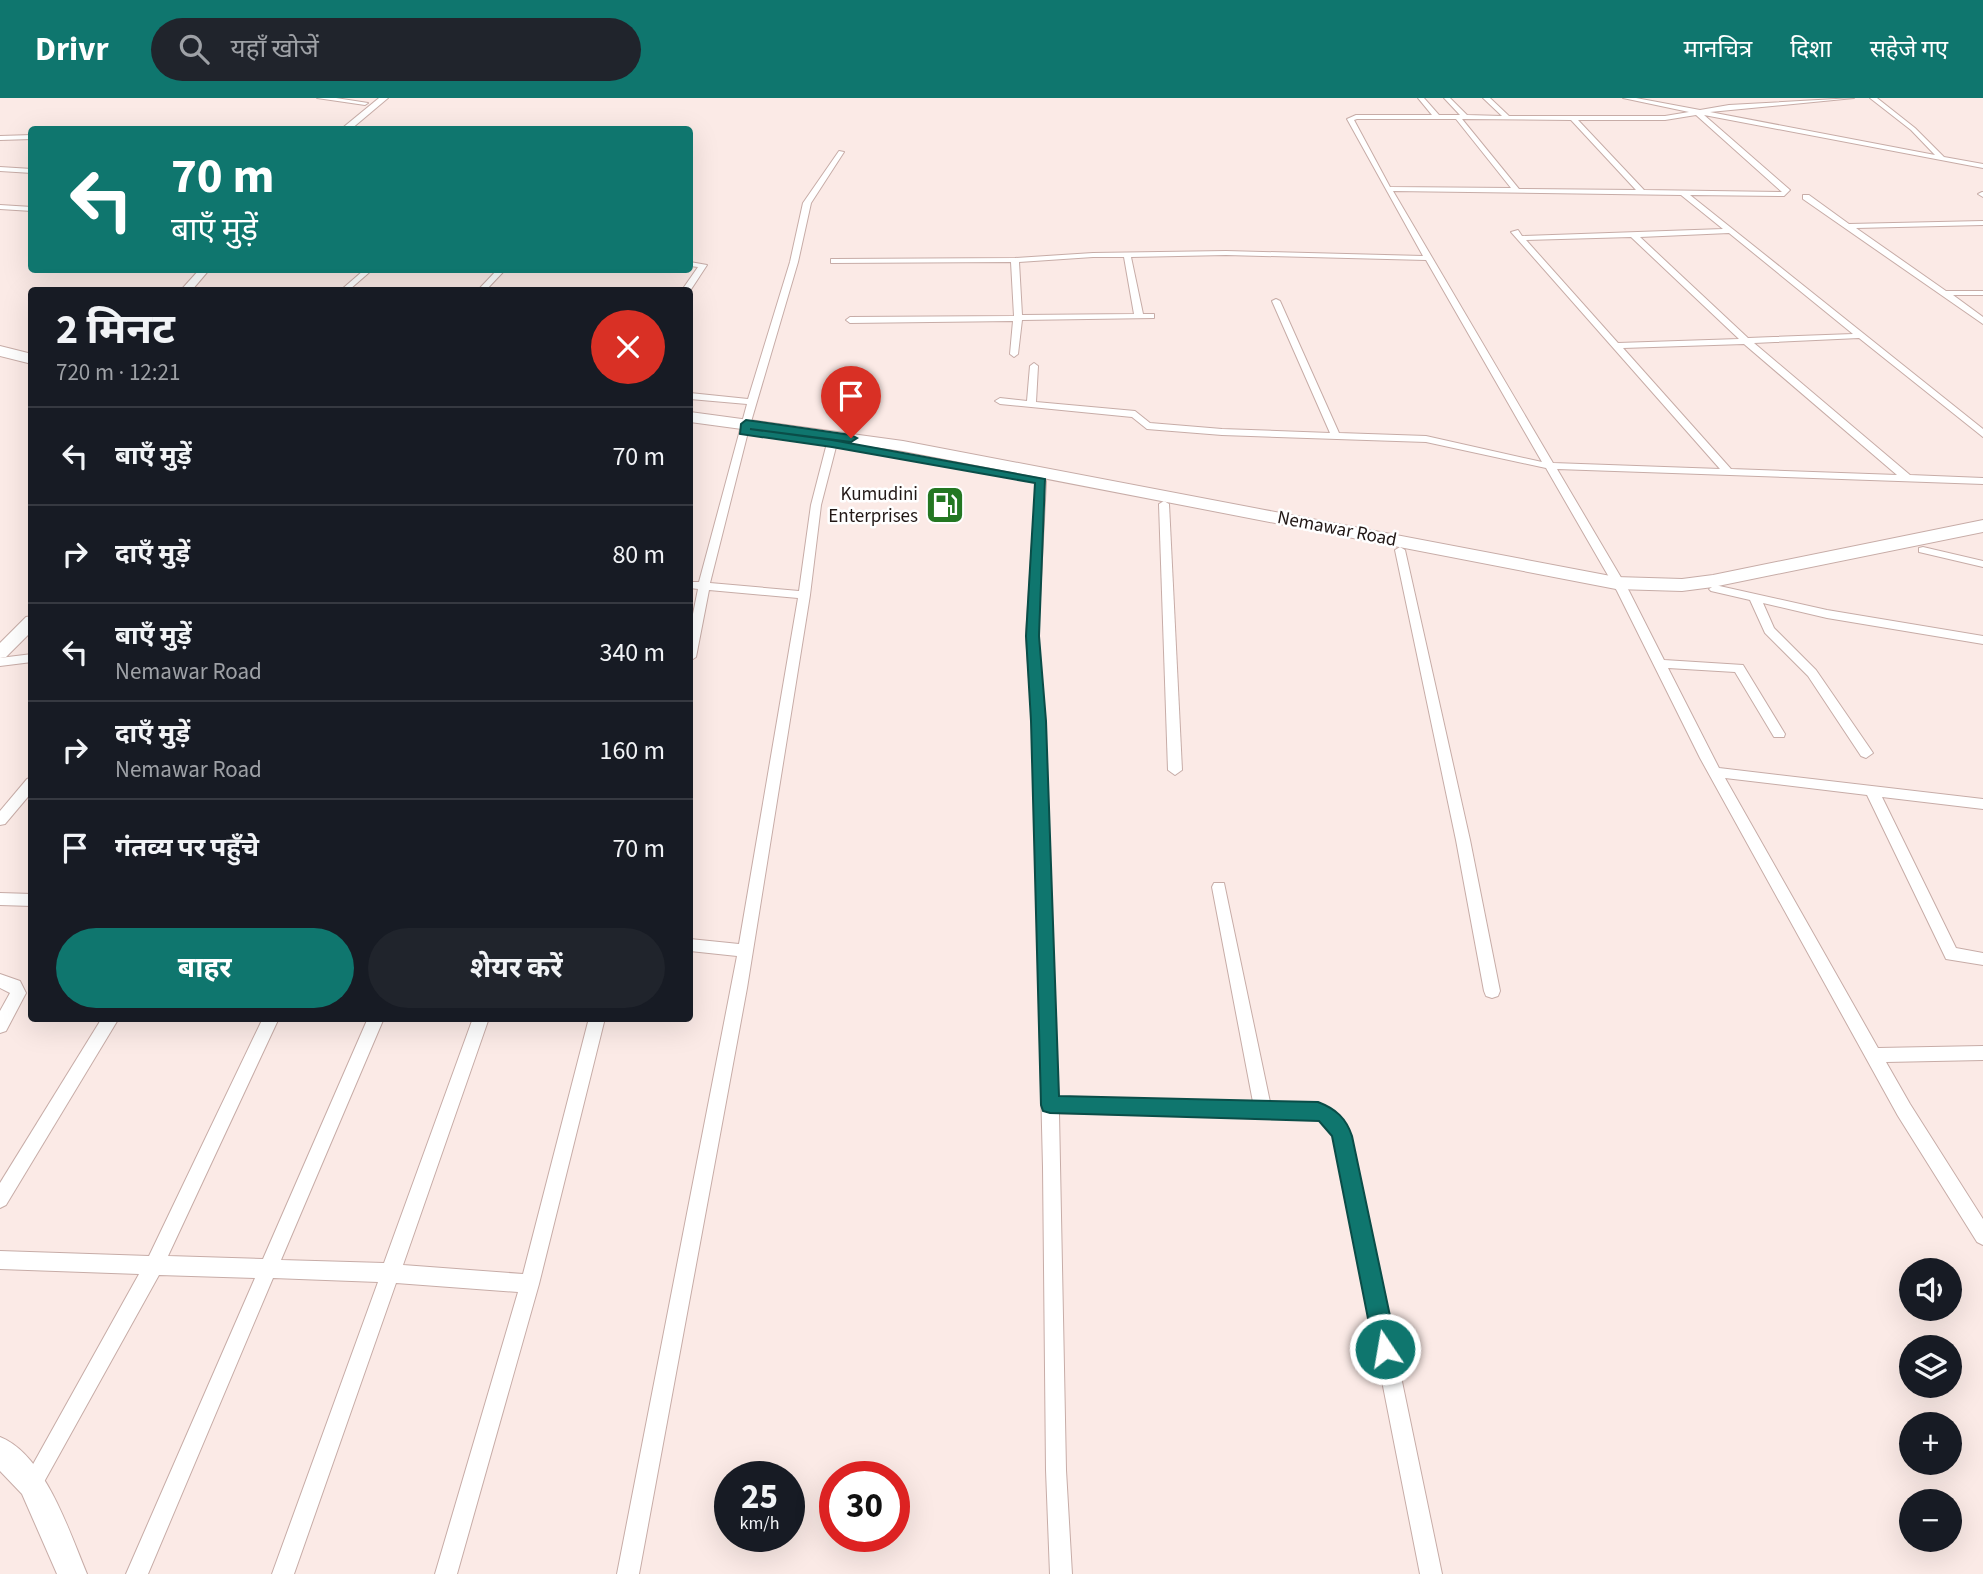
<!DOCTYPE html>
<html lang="hi">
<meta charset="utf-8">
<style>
body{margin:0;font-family:"Source Sans 3","Noto Sans Devanagari",sans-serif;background:#20242c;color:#f1f3f6;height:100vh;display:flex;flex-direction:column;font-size:26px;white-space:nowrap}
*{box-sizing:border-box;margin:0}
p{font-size:23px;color:#9ea1a6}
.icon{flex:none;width:38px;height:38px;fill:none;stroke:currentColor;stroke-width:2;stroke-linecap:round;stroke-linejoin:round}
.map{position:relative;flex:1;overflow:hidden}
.details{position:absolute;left:28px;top:189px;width:665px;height:735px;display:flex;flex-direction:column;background:#171b24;border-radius:7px;box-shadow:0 7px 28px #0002}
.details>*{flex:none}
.top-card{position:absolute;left:28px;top:28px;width:665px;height:147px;border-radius:7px;box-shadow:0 7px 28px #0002;background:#0f766e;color:#fff;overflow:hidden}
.fabs{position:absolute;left:1899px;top:1160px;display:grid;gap:14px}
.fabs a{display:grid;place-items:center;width:63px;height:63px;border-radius:50%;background:#171b24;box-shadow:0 7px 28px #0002;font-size:35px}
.speed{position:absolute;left:714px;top:1363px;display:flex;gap:14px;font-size:35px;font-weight:700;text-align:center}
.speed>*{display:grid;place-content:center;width:91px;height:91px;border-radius:50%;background:#171b24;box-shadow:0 7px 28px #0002;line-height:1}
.speed small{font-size:18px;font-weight:400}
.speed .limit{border:10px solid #d22;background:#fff;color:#111}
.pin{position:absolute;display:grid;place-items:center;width:60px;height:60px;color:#fff;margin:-72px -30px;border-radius:50% 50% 50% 0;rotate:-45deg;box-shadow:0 0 7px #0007}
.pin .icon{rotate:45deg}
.me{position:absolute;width:77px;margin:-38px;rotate:348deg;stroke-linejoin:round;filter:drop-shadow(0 0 5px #0008)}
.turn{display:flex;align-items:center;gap:24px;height:147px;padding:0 28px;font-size:32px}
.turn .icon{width:91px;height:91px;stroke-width:2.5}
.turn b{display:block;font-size:49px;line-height:60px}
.round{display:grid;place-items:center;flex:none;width:74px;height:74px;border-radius:37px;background:#20242c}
.headline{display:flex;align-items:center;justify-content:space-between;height:119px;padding:0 28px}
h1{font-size:42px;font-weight:700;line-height:52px}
.cta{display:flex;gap:14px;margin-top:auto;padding:14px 28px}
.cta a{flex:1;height:80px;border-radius:42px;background:#0f766e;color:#fff;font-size:28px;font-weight:700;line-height:80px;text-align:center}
.cta a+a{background:#20242c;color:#f1f3f6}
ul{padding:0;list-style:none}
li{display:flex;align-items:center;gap:21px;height:98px;padding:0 28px;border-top:2px solid #363941}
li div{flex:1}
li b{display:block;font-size:26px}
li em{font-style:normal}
header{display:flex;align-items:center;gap:42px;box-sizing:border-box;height:98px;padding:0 35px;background:#0f766e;color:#fff}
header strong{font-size:33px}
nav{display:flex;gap:38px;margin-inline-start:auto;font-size:24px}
.search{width:490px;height:63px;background:#20242c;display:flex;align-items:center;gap:18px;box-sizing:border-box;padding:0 24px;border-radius:38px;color:#9ea1a6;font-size:26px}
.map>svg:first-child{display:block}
</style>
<header>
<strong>Drivr</strong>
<div class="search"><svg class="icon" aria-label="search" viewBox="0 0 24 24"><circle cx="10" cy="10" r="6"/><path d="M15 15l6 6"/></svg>यहाँ खोजें</div>
<nav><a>मानचित्र</a><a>दिशा</a><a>सहेजे गए</a></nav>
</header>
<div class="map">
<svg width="1983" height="1476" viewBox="0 0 1983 1476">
<rect width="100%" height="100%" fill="#fbeae6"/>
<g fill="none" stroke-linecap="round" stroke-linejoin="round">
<g stroke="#c7aca7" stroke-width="2">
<g id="minor">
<polygon points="317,0 336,0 368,5 365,7"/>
<path d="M1418 0H1424L1439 17H1460L1444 0H1450L1467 17 1502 18 1483 0H1490L1509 18H1665L1689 14 1623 0H1636L1700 12 1729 7 1854 0 1710 14 1935 57 1911 32 1870 0H1877L1915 30 1944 59 1983 66V70L1704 17 1790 92 1784 98 1690 97 1983 331V339L1859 240 1754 245 1910 377 1983 380V386L1557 371 1629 493 1664 562 1743 567 1785 636 1784 639H1774L1735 574 1668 570 1719 670 1983 701V711L1882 699 1956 850 1983 855V867L1946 861 1867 697 1725 680 1878 950 1983 948V962L1886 964 1910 1006 1983 1121V1147L1977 1144 1898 1018 1700 660 1617 493 1546 370 1426 344 1222 337 1147 331 1132 319 1000 306 995 303 1000 300 1027 303 1030 268 1034 265 1038 268 1036 304 1135 313 1150 325 1222 331 1330 335 1272 203 1276 201 1280 203 1339 335 1426 338 1542 364 1426 162 1226 157 1131 159 1143 216H1154V220L1022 222 1018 256 1014 259 1010 256 1013 223 850 225 846 222 850 219 1014 218 1011 164 831 165V161H834L1015 160 1093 155 1226 153 1423 158 1347 21 1356 17H1432ZM1696 17 1782 94 1644 92 1578 22H1665ZM1357 21H1456L1511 90 1390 89 1354 22ZM1462 21 1571 22 1636 92 1519 91ZM1393 93 1681 97 1723 131 1522 138 1518 132 1511 134 1720 371 1553 365ZM1729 135 1853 236 1748 240 1640 139ZM1631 139 1739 241 1618 245 1526 142ZM1093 159H1124L1134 216 1022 217 1019 164ZM1744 246 1897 377 1731 371 1623 250Z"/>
<polygon points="32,37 32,41 0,42 0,38"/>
<polygon points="839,53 844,54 811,105 798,164 748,334 710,485 799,493 811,407 827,345 835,343 837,345 821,407 810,497 747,890 639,1476 617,1476 737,858 690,853 690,841 739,846 798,500 709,492 696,559 690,563 690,531 698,491 690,490 690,484 699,484 747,306 690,301 690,295 748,301 790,164 803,105"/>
<polygon points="0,69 32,71 32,75 0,73"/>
<polygon points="1982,94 1983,94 1983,99 1978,96"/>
<polygon points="1803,97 1809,97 1849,126 1983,123 1983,127 1856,130 1946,193 1983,193 1983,197 1953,197 1983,219 1983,226 1803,101"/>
<polygon points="0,107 32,109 32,113 0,111"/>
<polygon points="690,164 707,167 690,193 682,192 698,169 690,168"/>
<polygon points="364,172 372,172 349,192 341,192"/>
<polygon points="497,172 505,172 486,192 478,192"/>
<path d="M1041 380 1046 383 1038 538 1044 623 1058 999 1253 1004 1212 789 1214 785H1224L1270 1004 1318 1005C1338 1013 1342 1019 1351 1038L1442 1476H1420L1334 1039 1328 1028 1316 1021 1059 1015 1066 1372 1072 1476H1050L1046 1372 1043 1069 1032 623 1026 538 1036 383Z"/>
<polygon points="1164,403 1169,406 1182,672 1175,677 1168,672 1159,406"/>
<polygon points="1400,449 1405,452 1470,742 1500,893 1498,898 1492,900 1486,898 1484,893 1456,742 1395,452"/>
<polygon points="1923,449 1983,463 1983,469 1919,454 1919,450"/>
<polygon points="1715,487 1827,512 1983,538 1983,546 1827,520 1763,505 1774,530 1816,572 1871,652 1873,655 1866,660 1861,658 1808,578 1765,535 1750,502 1711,493 1709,491"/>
<polygon points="32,556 32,564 0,568 0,560"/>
<polygon points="32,679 32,694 5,726 0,727 0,713 27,681"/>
<polygon points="0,795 32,796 32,808 0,807"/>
<polygon points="0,876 20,883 26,895 6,933 0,935 0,913 10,895 0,890"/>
<polygon points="102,920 119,920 6,1107 0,1110 0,1085"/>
<polygon points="263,920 279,920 168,1158 263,1161 368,920 384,920 281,1162 384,1165 473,920 489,920 403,1167 523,1176 589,920 605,920 539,1186 457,1476 435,1476 518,1194 396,1185 294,1476 272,1476 378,1184 273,1180 148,1476 126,1476 255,1180 159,1177 39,1393 32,1396 25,1393 22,1386 139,1176 0,1171 0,1153 149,1158"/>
</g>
</g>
<g stroke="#c7aca7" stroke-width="2">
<g id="tertiary">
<polygon points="379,0 388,0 350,32 340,32"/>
<polygon points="199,172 209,172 192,192 181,192"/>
<polygon points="32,518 32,533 6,559 0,560 0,545 26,519"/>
<path d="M0 1339C45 1357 69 1433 87 1476H57L22 1396 0 1373Z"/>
</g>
</g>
<g stroke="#c7aca7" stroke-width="2">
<g id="trunk">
<polygon points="0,248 32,256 32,266 0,258"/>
<polygon points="690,314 903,343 1616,479 1682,481 1713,477 1983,422 1983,434 1713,489 1682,493 1616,491 903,353 690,324"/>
</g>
</g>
<use href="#minor" fill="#fff" fill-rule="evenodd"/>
<use href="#tertiary" fill="#fff" fill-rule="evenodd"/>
<use href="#trunk" fill="#fff" fill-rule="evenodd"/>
</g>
<path fill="#0f766e" stroke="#0a4d48" stroke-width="2" d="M746 322 851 337 857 340 851 344 750 331 832 342 1045 381 1039 538 1046 623 1059 998 1318 1004C1336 1011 1346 1020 1352 1038L1397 1251 1393 1259 1385 1262 1378 1259 1374 1251 1332 1038 1319 1023 1050 1015 1043 1013 1041 1007 1031 623 1026 538 1035 385 832 349 740 336 741 326Z"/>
<defs>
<g id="fuel-square" transform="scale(2.0125)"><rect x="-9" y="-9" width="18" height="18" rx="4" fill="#247722" stroke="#fff"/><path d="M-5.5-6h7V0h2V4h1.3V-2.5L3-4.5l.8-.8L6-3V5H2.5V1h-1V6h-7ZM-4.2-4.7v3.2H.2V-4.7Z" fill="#fff"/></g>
</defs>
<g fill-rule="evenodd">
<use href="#fuel-square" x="945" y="407"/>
</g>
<g text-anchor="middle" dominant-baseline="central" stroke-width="5" stroke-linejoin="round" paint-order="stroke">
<g font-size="19" fill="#221816" stroke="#fff" text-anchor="end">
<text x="918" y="396">Kumudini<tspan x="918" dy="22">Enterprises</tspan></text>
</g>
<g font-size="19" fill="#221816" stroke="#fff">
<text transform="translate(1337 431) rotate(11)">Nemawar Road</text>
</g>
</g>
</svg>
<div class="fabs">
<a><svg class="icon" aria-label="sound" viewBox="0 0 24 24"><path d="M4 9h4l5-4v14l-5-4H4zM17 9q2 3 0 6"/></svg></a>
<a><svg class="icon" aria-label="layers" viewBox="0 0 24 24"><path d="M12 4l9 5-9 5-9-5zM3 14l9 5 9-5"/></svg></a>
<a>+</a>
<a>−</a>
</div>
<div class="speed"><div>25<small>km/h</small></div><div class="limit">30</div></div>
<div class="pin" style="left:851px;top:340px;background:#d93025"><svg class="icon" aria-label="arrive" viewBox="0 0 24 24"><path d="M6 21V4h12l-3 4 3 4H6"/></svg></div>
<svg class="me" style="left:1385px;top:1251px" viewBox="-20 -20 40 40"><circle r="17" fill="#0f766e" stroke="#fff" stroke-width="3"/><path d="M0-11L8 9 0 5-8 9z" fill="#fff"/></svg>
<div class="top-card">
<div class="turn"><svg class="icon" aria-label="left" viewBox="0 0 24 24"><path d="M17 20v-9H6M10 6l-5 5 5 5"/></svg><div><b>70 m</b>बाएँ मुड़ें</div></div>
</div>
<section class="details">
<div class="headline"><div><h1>2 मिनट</h1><p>720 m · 12:21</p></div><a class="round" style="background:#d93025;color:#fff"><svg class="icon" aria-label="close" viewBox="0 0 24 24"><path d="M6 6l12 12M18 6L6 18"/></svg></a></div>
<ul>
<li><svg class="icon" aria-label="left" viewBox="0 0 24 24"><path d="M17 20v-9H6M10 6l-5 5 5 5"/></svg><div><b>बाएँ मुड़ें</b></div><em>70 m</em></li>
<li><svg class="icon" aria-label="right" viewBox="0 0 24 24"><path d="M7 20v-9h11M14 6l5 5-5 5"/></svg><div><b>दाएँ मुड़ें</b></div><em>80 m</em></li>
<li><svg class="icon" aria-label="left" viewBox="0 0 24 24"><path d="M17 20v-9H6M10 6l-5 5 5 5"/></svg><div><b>बाएँ मुड़ें</b><p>Nemawar Road</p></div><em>340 m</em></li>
<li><svg class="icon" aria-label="right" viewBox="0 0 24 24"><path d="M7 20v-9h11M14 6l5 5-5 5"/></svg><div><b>दाएँ मुड़ें</b><p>Nemawar Road</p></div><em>160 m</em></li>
<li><svg class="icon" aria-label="arrive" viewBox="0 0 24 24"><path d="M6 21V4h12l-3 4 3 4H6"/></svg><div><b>गंतव्य पर पहुँचे</b></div><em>70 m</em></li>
</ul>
<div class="cta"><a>बाहर</a><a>शेयर करें</a></div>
</section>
</div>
